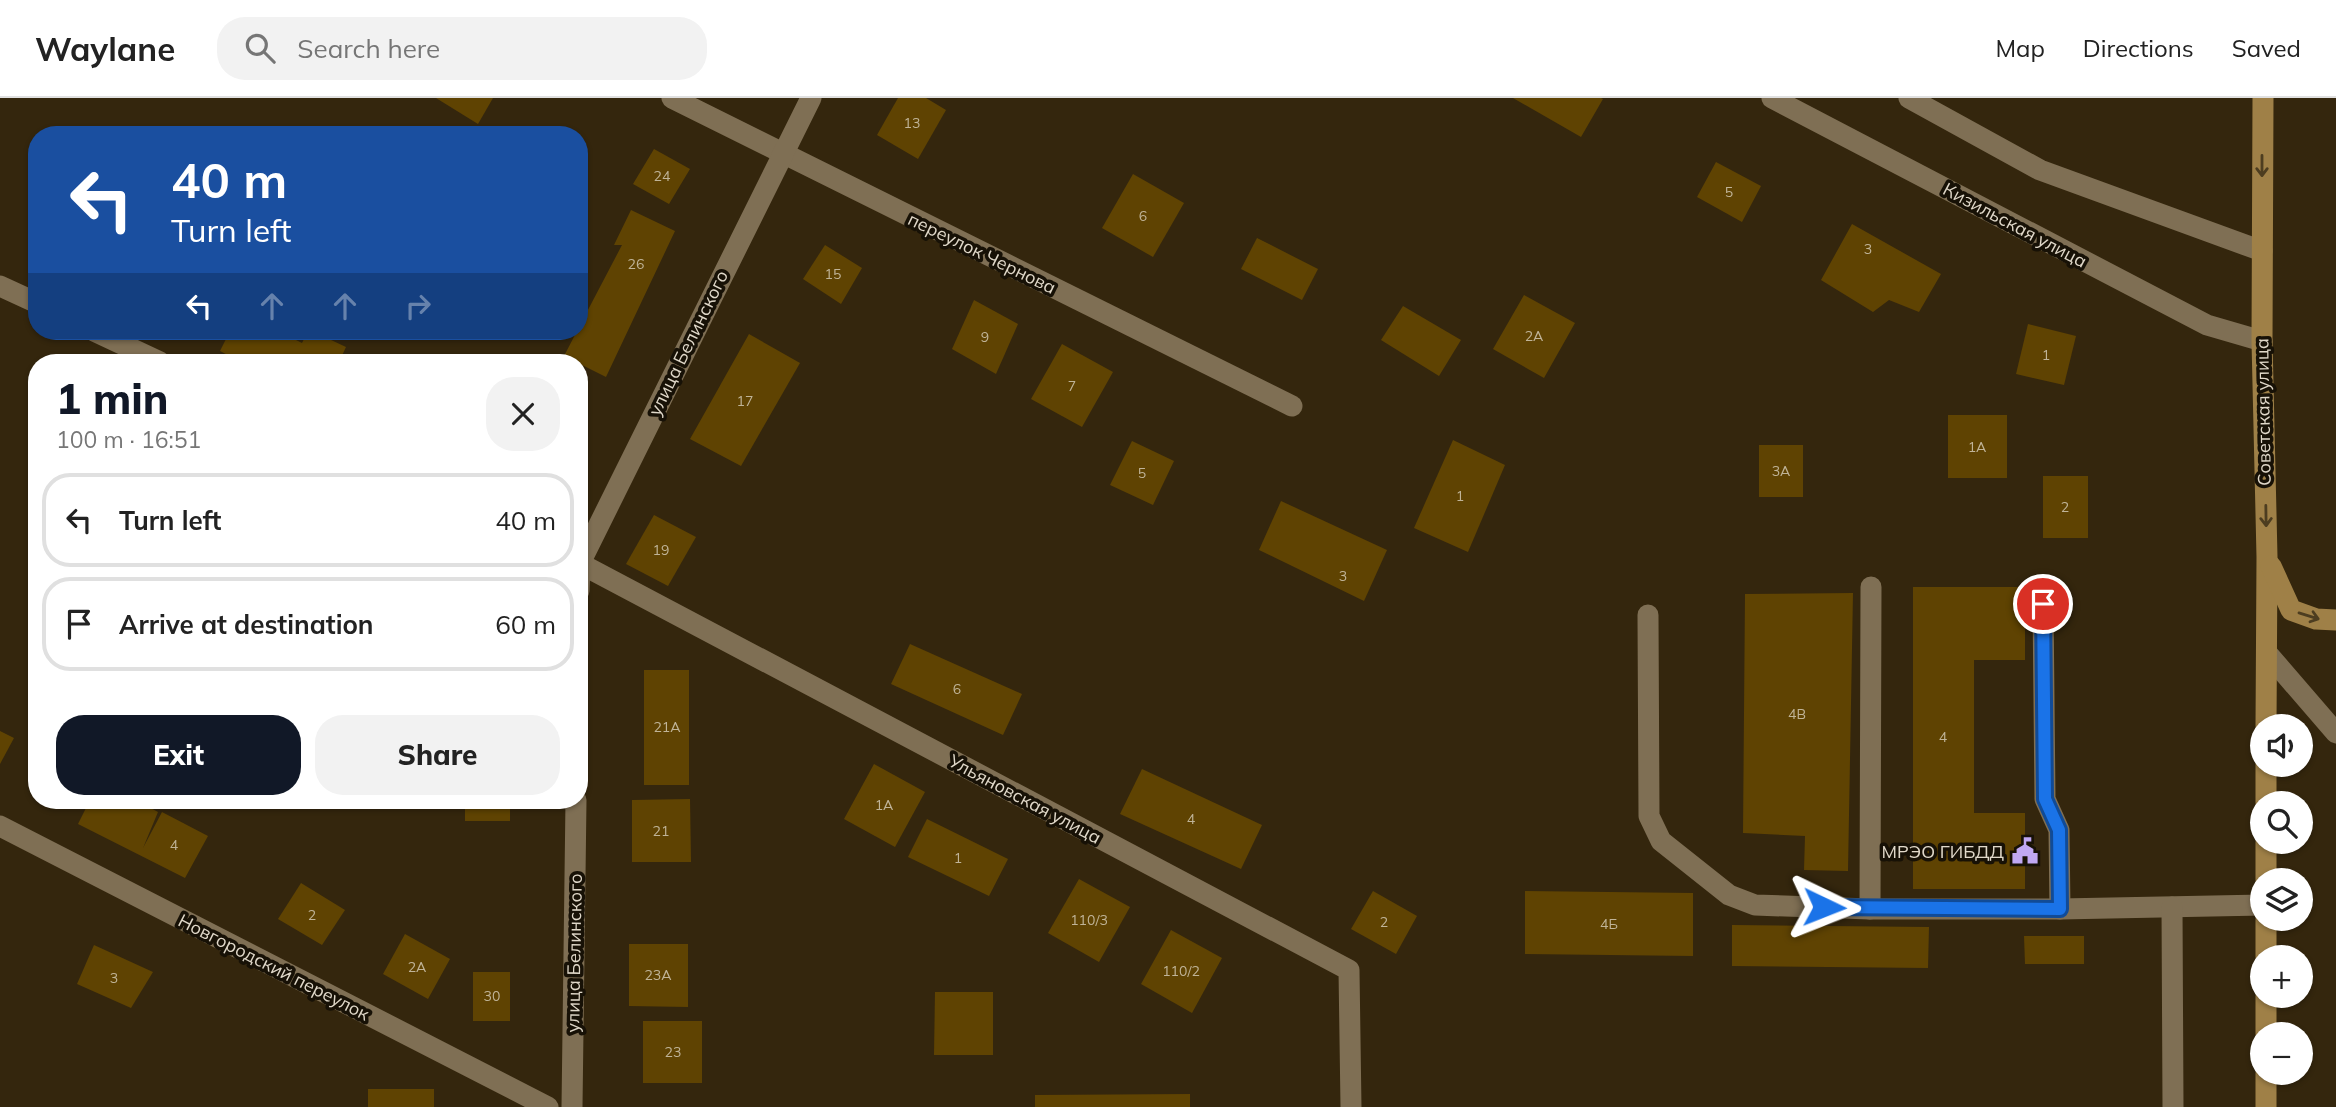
<!DOCTYPE html>
<meta charset="utf-8">
<style>
body{margin:0;font-family:Mulish,sans-serif;background:#f2f2f2;color:#222;height:100vh;display:flex;flex-direction:column;font-size:26px;white-space:nowrap}
*{box-sizing:border-box;margin:0}
p{font-size:23px;color:#767676}
.icon{flex:none;width:38px;height:38px;fill:none;stroke:currentColor;stroke-width:2;stroke-linecap:round;stroke-linejoin:round}
.map{position:relative;flex:1;overflow:hidden}
.panel{position:absolute;left:28px;top:256px;width:560px;height:455px;display:flex;flex-direction:column;background:#fff;border-radius:28px;box-shadow:0 2px 5px #0004}
.panel>*{flex:none}
.hud{position:absolute;left:28px;top:28px;width:560px;height:214px;border-radius:28px;box-shadow:0 2px 5px #0004;background:#1a4fa0;color:#fff;overflow:hidden}
.controls{position:absolute;left:2250px;top:616px;display:grid;gap:14px}
.controls a{display:grid;place-items:center;width:63px;height:63px;border-radius:50%;background:#fff;box-shadow:0 2px 5px #0004;font-size:35px}
.pin{position:absolute;display:grid;place-items:center;width:60px;height:60px;color:#fff;margin:-30px;border:4px solid #fff;border-radius:50%;box-shadow:0 2px 7px #0007}
.me{position:absolute;width:77px;margin:-38px;rotate:92deg;stroke-linejoin:round;filter:drop-shadow(0 0 5px #0008)}
.turn{display:flex;align-items:center;gap:24px;height:147px;padding:0 28px;font-size:32px}
.turn .icon{width:91px;height:91px;stroke-width:2.5}
.turn b{display:block;font-size:49px;line-height:60px}
.lanes{display:flex;align-items:center;height:66px;padding:0 28px;background:#0003;justify-content:center;gap:35px;direction:ltr}
.lanes .off{opacity:.35}
.round{display:grid;place-items:center;flex:none;width:74px;height:74px;border-radius:28px;background:#f2f2f2}
.summary{display:flex;align-items:center;justify-content:space-between;height:119px;padding:0 28px}
h1{font-size:42px;font-weight:800;line-height:52px;color:#111827}
.cta{display:flex;gap:14px;margin-top:auto;padding:14px 28px}
.cta a{flex:1;height:80px;border-radius:28px;background:#111827;color:#fff;font-size:28px;font-weight:800;line-height:80px;text-align:center}
.cta a+a{background:#f2f2f2;color:#222}
ul{padding:0;list-style:none}
li{display:flex;align-items:center;gap:21px;height:94px;margin:0 14px 10px;padding:0 14px;border:4px solid #e0e0e0;border-radius:28px}
li div{flex:1}
li b{display:block;font-size:26px}
li em{font-style:normal}
header{display:flex;align-items:center;gap:42px;box-sizing:border-box;height:98px;padding:0 35px;background:#fff;border-bottom:2px solid #e0e0e0}
header strong{font-size:33px}
nav{display:flex;gap:38px;margin-inline-start:auto;font-size:24px}
.search{width:490px;height:63px;background:#f2f2f2;display:flex;align-items:center;gap:18px;box-sizing:border-box;padding:0 24px;border-radius:28px;color:#767676;font-size:26px}
.map>svg:first-child{display:block}
</style>
<header>
<strong>Waylane</strong>
<div class="search"><svg class="icon" aria-label="search" viewBox="0 0 24 24"><circle cx="10" cy="10" r="6"/><path d="M15 15l6 6"/></svg>Search here</div>
<nav><a>Map</a><a>Directions</a><a>Saved</a></nav>
</header>
<div class="map">
<svg width="2336" height="1009" viewBox="0 0 2336 1009">
<rect width="100%" height="100%" fill="#34260d"/>
<g fill="#5f4302">
<polygon points="436,0 493,0 478,26"/>
<polygon points="898,0 926,0 946,12 918,61 877,37"/>
<polygon points="1513,0 1601,0 1603,1 1581,39"/>
<polygon points="654,51 690,71 669,106 633,86"/>
<polygon points="1716,64 1761,88 1742,124 1697,99"/>
<polygon points="1133,76 1184,105 1153,159 1102,130"/>
<polygon points="631,112 675,133 606,279 564,258 577,233 579,233 579,229 622,147 614,147"/>
<polygon points="1852,126 1941,176 1919,214 1889,202 1873,214 1821,182"/>
<polygon points="1257,140 1318,171 1302,202 1241,171"/>
<polygon points="825,147 862,170 841,206 803,181"/>
<polygon points="1524,197 1575,225 1544,280 1493,251"/>
<polygon points="974,202 1018,226 996,276 952,251"/>
<polygon points="1403,208 1461,242 1439,278 1381,242"/>
<polygon points="2028,226 2076,238 2064,287 2016,276"/>
<polygon points="230,233 278,233 302,245 308,233 312,233 346,249 339,264 241,264 220,253"/>
<polygon points="749,236 800,265 741,368 690,341"/>
<polygon points="1062,246 1113,274 1082,329 1031,301"/>
<rect x="1948" y="317" width="59" height="63"/>
<polygon points="1453,342 1505,367 1468,454 1414,430"/>
<polygon points="1132,343 1174,363 1153,407 1110,387"/>
<rect x="1759" y="347" width="44" height="52"/>
<rect x="2043" y="378" width="45" height="62"/>
<polygon points="1281,403 1387,452 1364,503 1259,452"/>
<polygon points="654,417 696,439 668,488 626,466"/>
<polygon points="1913,489 2025,489 2025,562 1974,562 1974,715 2025,715 2025,791 1913,791"/>
<polygon points="1853,495 1848,773 1804,772 1805,738 1743,735 1745,496"/>
<polygon points="910,546 1022,596 1003,637 891,586"/>
<rect x="644" y="572" width="45" height="115"/>
<polygon points="0,633 14,640 0,666"/>
<polygon points="874,666 925,694 895,749 844,721"/>
<polygon points="1142,671 1262,727 1241,771 1120,716"/>
<polygon points="690,701 691,764 632,764 632,702"/>
<polygon points="90,702 136,702 158,714 143,750 162,714 208,738 185,780 78,726"/>
<rect x="465" y="702" width="45" height="21"/>
<polygon points="927,721 1008,761 989,798 908,759"/>
<polygon points="1079,781 1130,809 1099,864 1048,835"/>
<polygon points="301,785 345,812 322,847 278,821"/>
<polygon points="1373,793 1417,818 1396,856 1351,831"/>
<polygon points="1525,793 1693,795 1693,858 1525,856"/>
<polygon points="1732,827 1929,829 1928,870 1732,868"/>
<polygon points="1171,832 1222,860 1192,915 1141,886"/>
<polygon points="405,836 450,861 428,901 383,876"/>
<polygon points="2024,838 2084,838 2084,866 2025,866"/>
<polygon points="629,846 688,846 688,909 629,908"/>
<polygon points="94,847 153,874 131,910 77,886"/>
<rect x="473" y="874" width="37" height="49"/>
<polygon points="935,894 993,894 993,957 934,957"/>
<rect x="643" y="923" width="59" height="62"/>
<rect x="368" y="991" width="66" height="18"/>
<polygon points="1190,996 1190,1009 1035,1009 1035,997"/>
</g>
<g fill="none" stroke-linecap="round" stroke-linejoin="round">
<g stroke="#7f6f54" stroke-width="21">
<polyline points="672,0 1292,308"/>
<polyline points="1772,0 2207,227 2262,243"/>
<polyline points="1909,0 2040,72 2262,153"/>
<polyline points="0,188 37,205"/>
<polyline points="94,233 160,264"/>
<polyline points="579,465 1349,872 1351,1009"/>
<polyline points="579,493 580,465 811,0"/>
<polyline points="2043,506 2045,701 2059,732 2060,811"/>
<polyline points="1648,517 1649,718 1661,743 1729,797 1755,807 1870,811 2060,811 2263,807"/>
<polyline points="2267,555 2336,635"/>
<polyline points="0,728 548,1009"/>
<polyline points="2172,809 2173,1009"/>
<polyline points="1870,811 1871,489"/>
<polyline points="572,1009 576,702"/>
</g>
<g stroke="#9f8047" stroke-width="21">
<polyline points="2263,0 2262,243 2267,459 2266,628"/>
<polyline points="2271,468 2291,512 2316,521 2336,522"/>
<polyline points="2266,705 2266,667"/>
<polyline points="2266,782 2266,744"/>
<polyline points="2266,821 2266,859"/>
<polyline points="2266,898 2266,936"/>
<polyline points="2266,975 2266,1009"/>
</g>
</g>
<defs><path id="oneway-shaft" d="M-6 0H5M1.5-3L5.5 0L1.5 3" fill="none" stroke-width="1.6" stroke-linecap="round" stroke-linejoin="round" transform="scale(1.75)"/></defs>
<g stroke="#4d3d20">
<use href="#oneway-shaft" transform="translate(2262 68) rotate(90)"/>
<use href="#oneway-shaft" transform="translate(2266 418) rotate(89)"/>
<use href="#oneway-shaft" transform="translate(2309 518) rotate(17)"/>
</g>
<g fill="none" stroke-linecap="round" stroke-linejoin="round">
<g stroke="#114b97" stroke-width="18">
<polyline id="route" points="1824,809 2060,811 2059,732 2045,701 2043,506"/>
</g>
<use href="#route" stroke="#1a73e8" stroke-width="12"/>
</g>
<defs>
<g id="civic-bare" transform="scale(2.1)"><path d="M-.6-6.5H3V-4.5H.6V-3L4-1V1h2V6H-6V1h2V-1L-.6-3ZM-1.2 2.5V6h2.4V2.5Z" fill="#c0a8f3" stroke="#171106" stroke-width="2.5" paint-order="stroke"/></g>
</defs>
<g fill-rule="evenodd">
<use href="#civic-bare" x="2025" y="753"/>
</g>
<g text-anchor="middle" dominant-baseline="central" stroke-width="7" stroke-linejoin="round" paint-order="stroke">
<g font-size="14" fill="#c0b498">
<text x="912" y="25">13</text>
<text x="662" y="78">24</text>
<text x="1729" y="94">5</text>
<text x="1143" y="118">6</text>
<text x="1868" y="151">3</text>
<text x="636" y="166">26</text>
<text x="833" y="176">15</text>
<text x="1534" y="238">2А</text>
<text x="985" y="239">9</text>
<text x="2046" y="257">1</text>
<text x="1072" y="288">7</text>
<text x="745" y="303">17</text>
<text x="1977" y="349">1А</text>
<text x="1781" y="373">3А</text>
<text x="1142" y="375">5</text>
<text x="1460" y="398">1</text>
<text x="2065" y="409">2</text>
<text x="661" y="452">19</text>
<text x="1343" y="478">3</text>
<text x="957" y="591">6</text>
<text x="1797" y="616">4В</text>
<text x="667" y="629">21А</text>
<text x="1943" y="639">4</text>
<text x="884" y="707">1А</text>
<text x="1191" y="721">4</text>
<text x="661" y="733">21</text>
<text x="174" y="747">4</text>
<text x="958" y="760">1</text>
<text x="312" y="817">2</text>
<text x="1089" y="822">110/3</text>
<text x="1384" y="824">2</text>
<text x="1609" y="826">4Б</text>
<text x="417" y="869">2А</text>
<text x="1181" y="873">110/2</text>
<text x="658" y="877">23А</text>
<text x="114" y="880">3</text>
<text x="492" y="898">30</text>
<text x="673" y="954">23</text>
</g>
<g font-size="18" fill="#e1d9ca" stroke="#171106">
<text transform="translate(2015 127) rotate(28)">Кизильская улица</text>
<text transform="translate(982 155) rotate(26)">переулок Чернова</text>
<text transform="translate(688 245) rotate(-64)">улица Белинского</text>
<text transform="translate(2263 314) rotate(-91)">Советская улица</text>
<text transform="translate(1025 701) rotate(28)">Ульяновская улица</text>
<text transform="translate(574 855) rotate(-89)">улица Белинского</text>
<text transform="translate(274 869) rotate(27)">Новгородский переулок</text>
</g>
<g font-size="18" fill="#e1d9ca" stroke="#171106" text-anchor="end">
<text x="2004" y="753">МРЭО ГИБДД</text>
</g>
</g>
</svg>
<div class="controls">
<a><svg class="icon" aria-label="sound" viewBox="0 0 24 24"><path d="M4 9h4l5-4v14l-5-4H4zM17 9q2 3 0 6"/></svg></a>
<a><svg class="icon" aria-label="search" viewBox="0 0 24 24"><circle cx="10" cy="10" r="6"/><path d="M15 15l6 6"/></svg></a>
<a><svg class="icon" aria-label="layers" viewBox="0 0 24 24"><path d="M12 4l9 5-9 5-9-5zM3 14l9 5 9-5"/></svg></a>
<a>+</a>
<a>−</a>
</div>
<div class="pin" style="left:2043px;top:506px;background:#d93025"><svg class="icon" aria-label="arrive" viewBox="0 0 24 24"><path d="M6 21V4h12l-3 4 3 4H6"/></svg></div>
<svg class="me" style="left:1824px;top:809px" viewBox="-20 -20 40 40"><path d="M0-17L14 15 0 8-14 15z" fill="#1a73e8" stroke="#fff" stroke-width="4"/></svg>
<div class="hud">
<div class="turn"><svg class="icon" aria-label="left" viewBox="0 0 24 24"><path d="M17 20v-9H6M10 6l-5 5 5 5"/></svg><div><b>40 m</b>Turn left</div></div>
<div class="lanes"><svg class="icon" aria-label="left" viewBox="0 0 24 24"><path d="M17 20v-9H6M10 6l-5 5 5 5"/></svg><svg class="icon off" aria-label="ahead" viewBox="0 0 24 24"><path d="M12 20V5M6 11l6-6 6 6"/></svg><svg class="icon off" aria-label="ahead" viewBox="0 0 24 24"><path d="M12 20V5M6 11l6-6 6 6"/></svg><svg class="icon off" aria-label="right" viewBox="0 0 24 24"><path d="M7 20v-9h11M14 6l5 5-5 5"/></svg></div>
</div>
<section class="panel">
<div class="summary"><div><h1>1 min</h1><p>100 m · 16:51</p></div><a class="round"><svg class="icon" aria-label="close" viewBox="0 0 24 24"><path d="M6 6l12 12M18 6L6 18"/></svg></a></div>
<ul>
<li><svg class="icon" aria-label="left" viewBox="0 0 24 24"><path d="M17 20v-9H6M10 6l-5 5 5 5"/></svg><div><b>Turn left</b></div><em>40 m</em></li>
<li><svg class="icon" aria-label="arrive" viewBox="0 0 24 24"><path d="M6 21V4h12l-3 4 3 4H6"/></svg><div><b>Arrive at destination</b></div><em>60 m</em></li>
</ul>
<div class="cta"><a>Exit</a><a>Share</a></div>
</section>
</div>
